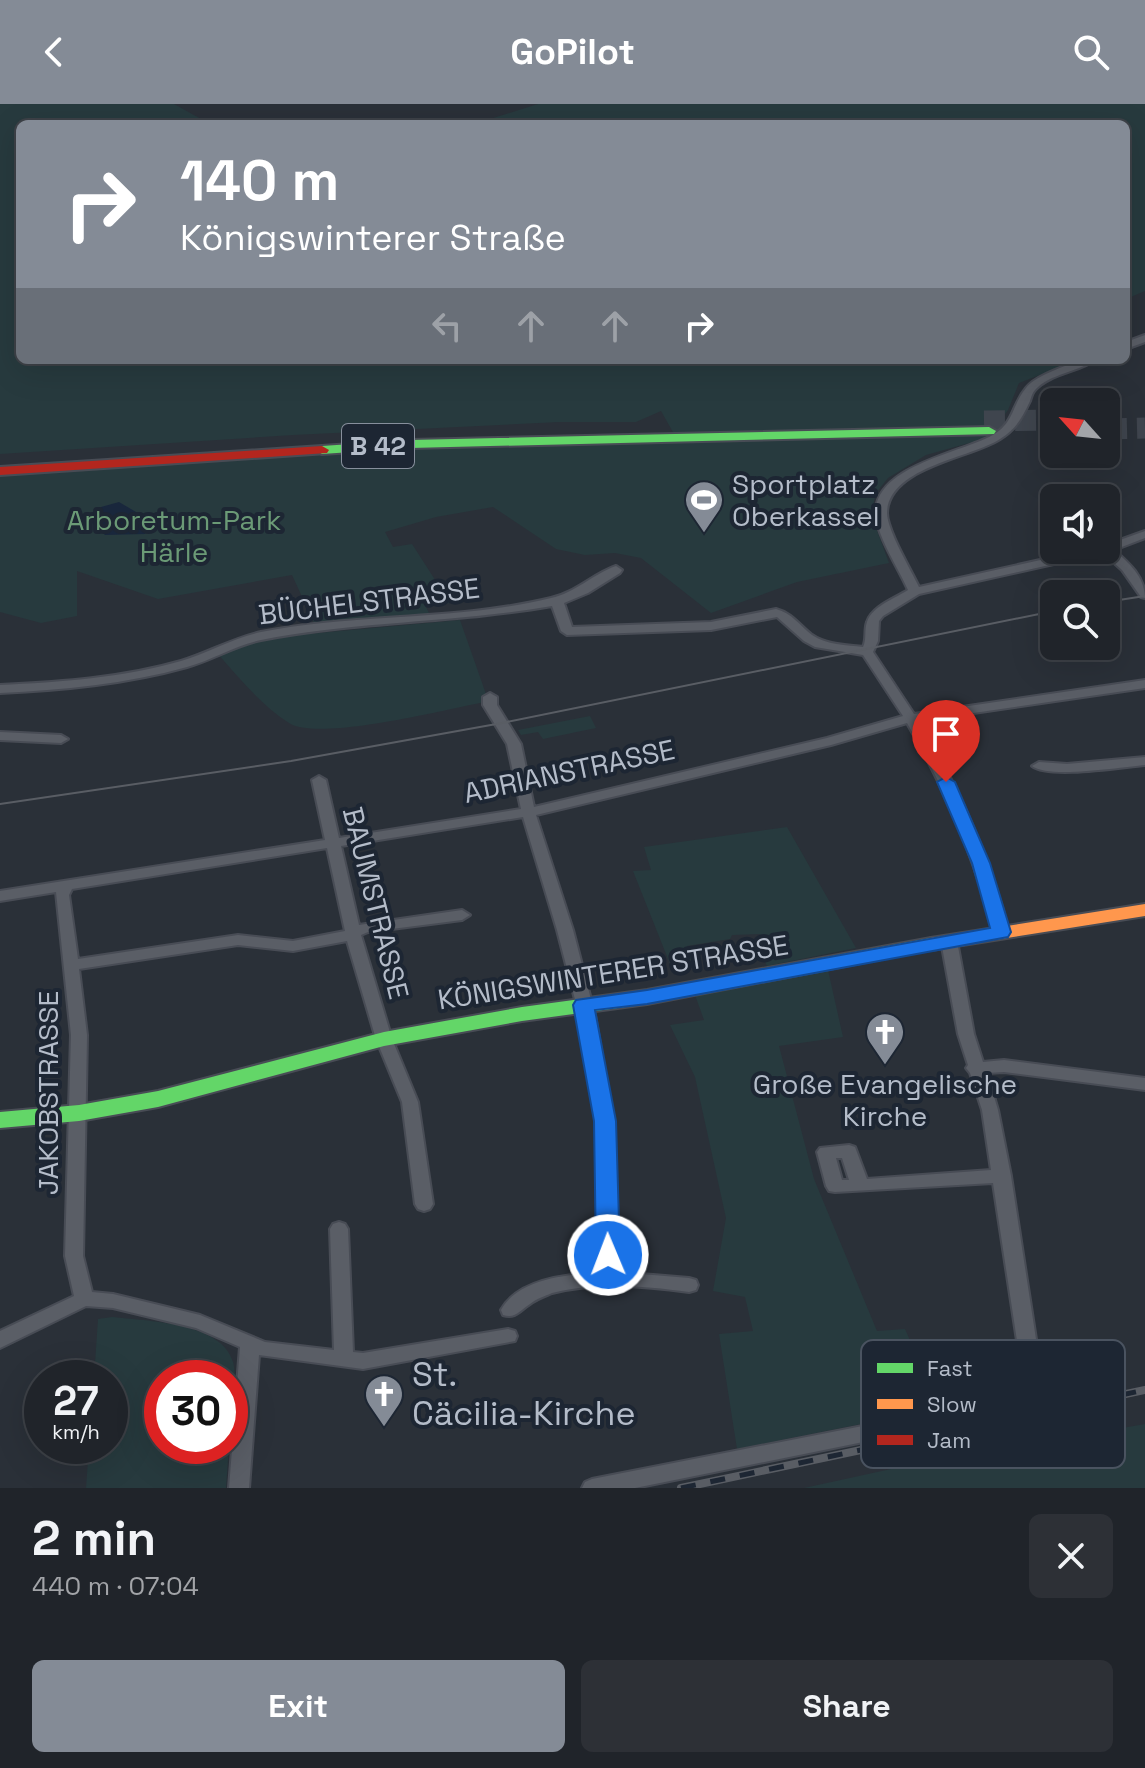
<!DOCTYPE html>
<meta charset="utf-8">
<style>
body{margin:0;font-family:"Space Grotesk",sans-serif;background:#2d3036;color:#f1f3f6;height:100vh;display:flex;flex-direction:column;font-size:30px;white-space:nowrap}
*{box-sizing:border-box;margin:0}
p{font-size:26px;color:#a2a4a8}
.icon{flex:none;width:44px;height:44px;fill:none;stroke:currentColor;stroke-width:2;stroke-linecap:round;stroke-linejoin:round}
.map{position:relative;height:1384px;overflow:hidden}
.panel{display:flex;flex-direction:column;background:#20242a;flex:1}
.panel>*{flex:none}
.banner{position:absolute;left:16px;top:16px;width:1114px;height:244px;border-radius:12px;box-shadow:0 8px 32px #0002,0 0 0 2px #3d4147;background:#848b96;color:#fff;overflow:hidden}
.needle{width:52px;rotate:297deg}
.tools{position:absolute;left:1040px;top:284px;display:grid;gap:16px}
.tools a{display:grid;place-items:center;width:80px;height:80px;border-radius:12px;background:#20242a;box-shadow:0 8px 32px #0002,0 0 0 2px #3d4147;font-size:40px}
.speed{position:absolute;left:24px;top:1256px;display:flex;gap:16px;font-size:40px;font-weight:700;text-align:center}
.speed>*{display:grid;place-content:center;width:104px;height:104px;border-radius:50%;background:#20242a;box-shadow:0 8px 32px #0002,0 0 0 2px #3d4147;line-height:1}
.speed small{font-size:20px;font-weight:400}
.speed .limit{border:12px solid #d22;background:#fff;color:#111}
.pin{position:absolute;display:grid;place-items:center;width:68px;height:68px;color:#fff;margin:-82px -34px;border-radius:50% 50% 50% 0;rotate:-45deg;box-shadow:0 0 8px #0007}
.pin .icon{rotate:45deg}
.me{position:absolute;width:88px;margin:-44px;rotate:359deg;stroke-linejoin:round;filter:drop-shadow(0 0 6px #0008)}
.turn{display:flex;align-items:center;gap:28px;height:168px;padding:0 32px;font-size:36px}
.turn .icon{width:104px;height:104px;stroke-width:2.5}
.turn b{display:block;font-size:56px;line-height:68px}
.lanes{display:flex;align-items:center;height:76px;padding:0 32px;background:#0003;justify-content:center;gap:40px;direction:ltr}
.lanes .off{opacity:.35}
.round{display:grid;place-items:center;flex:none;width:84px;height:84px;border-radius:12px;background:#2d3036}
.headline{display:flex;align-items:center;justify-content:space-between;height:136px;padding:0 32px}
h1{font-size:48px;font-weight:700;line-height:60px}
.action{display:flex;gap:16px;margin-top:auto;padding:16px 32px}
.action a{flex:1;height:92px;border-radius:12px;background:#848b96;color:#fff;font-size:32px;font-weight:700;line-height:92px;text-align:center}
.action a+a{background:#2d3036;color:#f1f3f6}
header{display:flex;justify-content:space-between;align-items:center;height:104px;padding:0 32px;background:#848b96;color:#fff;font-size:36px;font-weight:700}
.map>svg:first-child{display:block}
</style>
<header><svg class="icon" aria-label="back" viewBox="0 0 24 24"><path d="M15 5l-7 7 7 7"/></svg>GoPilot<svg class="icon" aria-label="search" viewBox="0 0 24 24"><circle cx="10" cy="10" r="6"/><path d="M15 15l6 6"/></svg></header>
<div class="map">
<svg width="1145" height="1384" viewBox="0 0 1145 1384">
<rect width="100%" height="100%" fill="#2a3038"/>
<g fill="#273a3e">
<polygon points="0,0 174,0 210,20 20,20 20,256 1054,256 1066,261 1019,279 1008,306 987,334 926,351 888,374 876,389 871,410 889,459 797,478 711,509 641,454 615,449 585,451 556,445 493,403 436,413 385,428 393,443 412,440 450,499 426,503 431,513 316,523 292,471 158,495 77,467 77,512 41,519 0,508 0,372 373,346 678,337 661,307 636,318 559,318 293,331 0,350"/>
<polygon points="538,0 1145,0 1145,187 1126,195 1126,20 474,20"/>
<path d="M460 516 487 593 485 598C447 605 319 638 289 619 262 602 239 574 218 550L263 534Z"/>
<polygon points="590,612 596,624 543,635 538,628 521,631 518,626"/>
<polygon points="787,723 856,844 767,862 757,842 765,840 760,830 732,831 730,835 687,842 693,856 670,860 633,767 651,766 644,743"/>
<polygon points="828,866 843,933 779,942 814,1075 877,1227 905,1225 940,1304 737,1345 719,1230 753,1227 745,1193 713,1187 726,1114 695,973 670,921 704,916 695,891"/>
<path d="M112 1213C146 1217 222 1218 233 1258 238 1274 231 1308 230 1326V1274H162V1342H229L226 1384H86L89 1342H110V1274H94L98 1215Z"/>
<polygon points="1145,1320 1145,1384 804,1384 891,1365"/>
</g>
<polygon fill="#19273c" points="119,398 148,415 143,421 147,427 145,430 105,431 91,418 101,403"/>
<g fill="none" stroke-linecap="round" stroke-linejoin="round">
<g stroke="#3f454e" stroke-width="21" stroke-dasharray="21 10" stroke-linecap="butt">
<polyline points="984,317 1054,316"/>
<polyline points="1106,325 1145,324"/>
</g>
<g stroke="#484c55" stroke-width="4">
<g id="street">
<polygon points="1145,231 1145,238 1126,245 1126,238"/>
<path d="M1081 256H1095C1078 268 1049 270 1035 286 1032 289 1031 294 1030 297 1022 314 1016 325 1000 335 971 354 888 363 887 409 887 426 911 466 919 483L1085 446H1106V441L1145 427V434L1114 446C1129 459 1145 473 1145 494L1141 493 1122 466 1103 449 919 490 883 512 879 517 878 537 873 548 914 610 1145 576V584L919 617C959 684 989 752 1009 828L1006 831H996L993 828C975 753 946 686 907 619L831 641 536 711 573 826 595 911 613 1017 617 1168 689 1174 696 1176 698 1181 696 1186 689 1188C644 1182 596 1178 552 1189 545 1192 536 1195 530 1200 520 1206 516 1215 503 1211L501 1206C518 1175 567 1170 599 1169L597 1017 579 911 557 826 523 713 341 742 359 821 462 806 470 811 462 816 368 828 361 831 392 935 418 998 433 1100 430 1105 424 1107 418 1105 415 1100 402 998 376 935 347 837 293 847 238 841 79 865 87 931 83 1152 92 1188 113 1190 200 1211 265 1238 334 1246 330 1125 333 1120 339 1118 345 1120 348 1125 353 1248 363 1249 508 1225 515 1227 517 1232 515 1237 363 1265 259 1251 249 1384H229L240 1243 196 1224 113 1204 86 1202 0 1244V1227L74 1192 65 1152 71 931 56 788 0 797V787L325 736 312 676 319 672 326 676 339 734 521 705 507 640 483 601V593L490 589 497 593V601L521 640 534 703 827 634 903 612 863 551 815 543 804 537 777 513 711 526 567 531 561 527 552 502C456 519 357 517 261 536 236 541 212 556 187 563 126 580 63 586 0 589V581C61 578 122 574 181 557 208 549 233 534 261 528 356 509 456 517 551 494 575 489 593 470 616 462L622 466 620 469 588 489 564 499 572 523 711 518 776 505C792 509 800 522 812 531 826 541 847 541 863 543 867 535 864 526 867 518 872 502 896 494 908 486 899 465 878 434 876 412 871 363 960 349 991 332 1015 319 1011 302 1026 284 1036 271 1066 262 1081 256ZM327 744 345 827 293 837 238 831 78 855 69 791 72 785Z"/>
<polygon points="0,628 61,631 68,635 61,639 0,636"/>
<path d="M1145 653V661C1121 663 1049 675 1032 662L1039 658 1067 660Z"/>
<path d="M949 832 957 837 974 930 983 958 1004 956 1145 974V986L1004 968 987 969 998 1006 1011 1072 1043 1281 1040 1287 883 1334 635 1384H582L585 1378 592 1375 883 1318 1023 1276 993 1079 835 1088 829 1087 826 1082 817 1048 820 1044 849 1041 855 1043 867 1075 991 1066 982 1006 970 969 966 964 968 961 958 930 941 837ZM836 1054H842L849 1076H842Z"/>
</g>
</g>
<g stroke="#484c55" stroke-width="4">
<g id="fast">
<polygon points="989,323 996,327 994,330 410,344 322,350 315,346 322,342 410,336"/>
<polygon points="931,834 941,840 938,844 647,900 522,917 384,942 158,1003 79,1017 0,1024 0,1008 79,1001 158,987 384,928 522,903 647,886"/>
</g>
</g>
<g stroke="#484c55" stroke-width="4">
<polygon id="slow" points="1145,800 1145,812 931,846 921,840 931,834"/>
</g>
<g stroke="#484c55" stroke-width="4">
<polygon id="jam" points="322,342 329,346 327,349 0,371 0,363"/>
</g>
<use href="#street" fill="#5a5e66" fill-rule="evenodd"/>
<use href="#fast" fill="#63d668" fill-rule="evenodd"/>
<use href="#slow" fill="#ff974d" fill-rule="evenodd"/>
<use href="#jam" fill="#b3261e" fill-rule="evenodd"/>
<g stroke="#595d64" stroke-width="2">
<polyline points="1106,498 1145,492"/>
<polyline points="0,700 291,657 502,619 1054,507"/>
</g>
<g stroke="#595d64" stroke-width="8">
<polyline id="rail" points="681,1384 1145,1286"/>
</g>
<use href="#rail" stroke="#1d2633" stroke-width="5" stroke-dasharray="15" stroke-linecap="butt"/>
</g>
<polygon fill="#1a73e8" stroke="#114b97" stroke-width="2" points="946,673 955,678 990,759 1011,828 1008,833 647,900 595,906 616,1017 620,1151 616,1158 608,1160 600,1158 596,1151 594,1017 573,901 576,896 647,886 990,824 972,759 937,678"/>
<defs>
<g id="stadium-pin" transform="scale(2)"><path d="M0 17L-7.5 6A9.5 9.5 0 1 1 7.5 6Z" fill="#848b96" stroke="#1d2633"/><path d="M0-5a6.5 5 0 1 0 0 10a6.5 5 0 1 0 0-10ZM-3.5-1.8h7v3.6h-7Z" fill="#fff"/></g>
<g id="church-pin" transform="scale(2)"><path d="M0 17L-7.5 6A9.5 9.5 0 1 1 7.5 6Z" fill="#848b96" stroke="#1d2633"/><path d="M-1.2-6h2.4v3.5h3.3v2.4h-3.3V6h-2.4V-.1h-3.3v-2.4h3.3Z" fill="#fff"/></g>
</defs>
<g fill-rule="evenodd">
<use href="#stadium-pin" x="704" y="396"/>
<use href="#church-pin" x="885" y="928"/>
<use href="#church-pin" x="384" y="1290"/>
</g>
<g text-anchor="middle" dominant-baseline="central" stroke-width="8" stroke-linejoin="round" paint-order="stroke">
<rect fill="#1d2633" stroke="#878f9c" stroke-width="2" x="342" y="320" width="72" height="44" rx="6"/>
<g font-size="26" font-weight="bold" fill="#b4bcc9">
<text x="378" y="342">B 42</text>
</g>
<g font-size="28" fill="#b4bcc9" stroke="#1d2633" text-anchor="start">
<text x="732" y="380">Sportplatz<tspan x="732" dy="32">Oberkassel</tspan></text>
<text x="885" y="980" text-anchor="middle">Große Evangelische<tspan x="885" dy="32">Kirche</tspan></text>
</g>
<g font-size="28" fill="#6b9a76" stroke="#1d2633">
<text x="174" y="416">Arboretum-Park<tspan x="174" dy="32">Härle</tspan></text>
</g>
<g font-size="28" fill="#b4bcc9" stroke="#1d2633">
<text transform="translate(369 497) rotate(-7)">BÜCHELSTRASSE</text>
<text transform="translate(569 667) rotate(-12)">ADRIANSTRASSE</text>
<text transform="translate(376 799) rotate(76)">BAUMSTRASSE</text>
<text transform="translate(613 868) rotate(-9)">KÖNIGSWINTERER STRASSE</text>
<text transform="translate(48 989) rotate(-90)">JAKOBSTRASSE</text>
</g>
<g font-size="34" fill="#b4bcc9" stroke="#1d2633" text-anchor="start">
<text x="412" y="1270">St.<tspan x="412" dy="39">Cäcilia-Kirche</tspan></text>
</g>
</g>
<rect x="861" y="1236" width="264" height="128" rx="12" fill="#1d2633" stroke="#4a5360" stroke-width="2"/>
<rect x="877" y="1259" width="36" height="10" fill="#63d668"/>
<rect x="877" y="1295" width="36" height="10" fill="#ff974d"/>
<rect x="877" y="1331" width="36" height="10" fill="#b3261e"/>
<g font-size="22" fill="#b4bcc9">
<text x="927" y="1272">Fast</text>
<text x="927" y="1308">Slow</text>
<text x="927" y="1344">Jam</text>
</g>
</svg>
<div class="tools">
<a><svg class="needle" viewBox="-14 -14 28 28"><path d="M0-13l5 13h-10z" fill="#e53935"/><path d="M0 13l5-13h-10z" fill="#a2a4a8"/></svg></a>
<a><svg class="icon" aria-label="sound" viewBox="0 0 24 24"><path d="M4 9h4l5-4v14l-5-4H4zM17 9q2 3 0 6"/></svg></a>
<a><svg class="icon" aria-label="search" viewBox="0 0 24 24"><circle cx="10" cy="10" r="6"/><path d="M15 15l6 6"/></svg></a>
</div>
<div class="speed"><div>27<small>km/h</small></div><div class="limit">30</div></div>
<div class="pin" style="left:946px;top:678px;background:#d93025"><svg class="icon" aria-label="arrive" viewBox="0 0 24 24"><path d="M6 21V4h12l-3 4 3 4H6"/></svg></div>
<svg class="me" style="left:608px;top:1151px" viewBox="-20 -20 40 40"><circle r="17" fill="#1a73e8" stroke="#fff" stroke-width="3"/><path d="M0-11L8 9 0 5-8 9z" fill="#fff"/></svg>
<div class="banner">
<div class="turn"><svg class="icon" aria-label="right" viewBox="0 0 24 24"><path d="M7 20v-9h11M14 6l5 5-5 5"/></svg><div><b>140 m</b>Königswinterer Straße</div></div>
<div class="lanes"><svg class="icon off" aria-label="left" viewBox="0 0 24 24"><path d="M17 20v-9H6M10 6l-5 5 5 5"/></svg><svg class="icon off" aria-label="ahead" viewBox="0 0 24 24"><path d="M12 20V5M6 11l6-6 6 6"/></svg><svg class="icon off" aria-label="ahead" viewBox="0 0 24 24"><path d="M12 20V5M6 11l6-6 6 6"/></svg><svg class="icon" aria-label="right" viewBox="0 0 24 24"><path d="M7 20v-9h11M14 6l5 5-5 5"/></svg></div>
</div>
</div>
<section class="panel">
<div class="headline"><div><h1>2 min</h1><p>440 m · 07:04</p></div><a class="round"><svg class="icon" aria-label="close" viewBox="0 0 24 24"><path d="M6 6l12 12M18 6L6 18"/></svg></a></div>
<div class="action"><a>Exit</a><a>Share</a></div>
</section>
